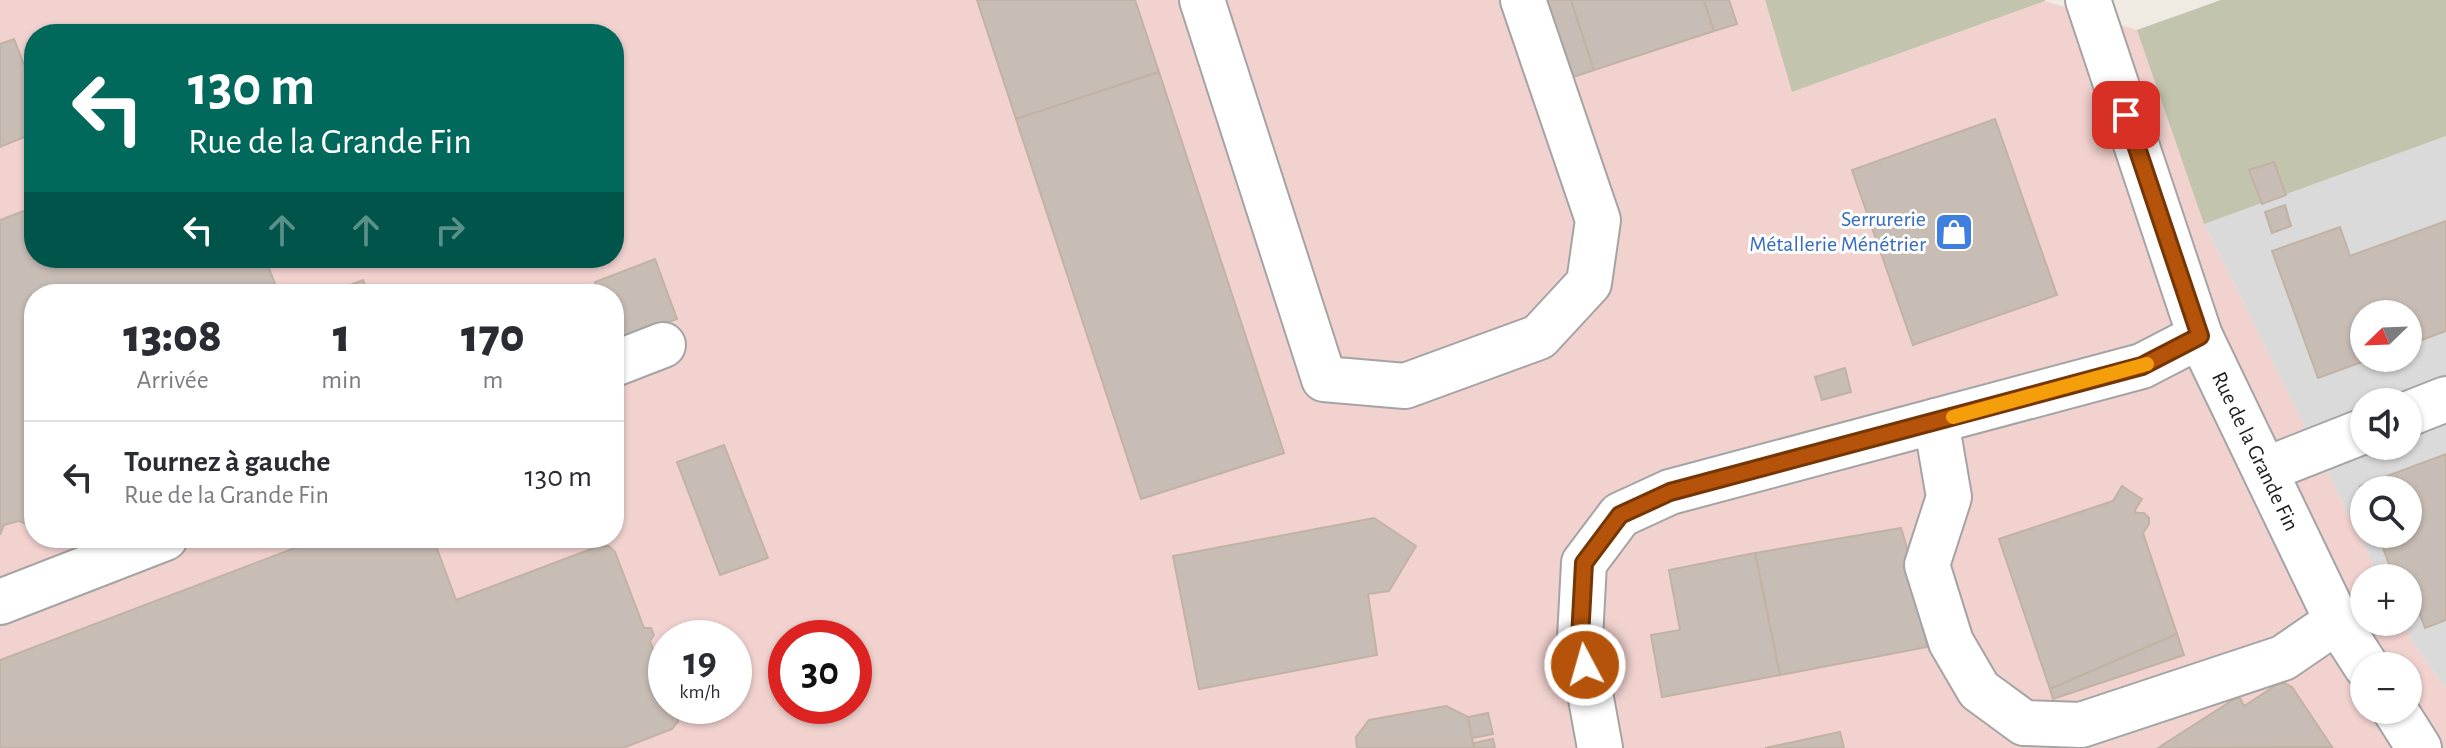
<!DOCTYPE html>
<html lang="fr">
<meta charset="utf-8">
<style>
body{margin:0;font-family:"Alegreya Sans",sans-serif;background:#f2f2f3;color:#2b2b33;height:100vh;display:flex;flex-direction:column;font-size:30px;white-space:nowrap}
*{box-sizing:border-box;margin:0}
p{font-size:26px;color:#7c7c81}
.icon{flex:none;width:44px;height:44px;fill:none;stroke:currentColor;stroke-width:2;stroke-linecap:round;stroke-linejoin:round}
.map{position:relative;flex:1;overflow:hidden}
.side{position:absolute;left:24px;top:284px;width:600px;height:264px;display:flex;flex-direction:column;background:#fff;border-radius:32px;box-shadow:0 2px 6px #0004}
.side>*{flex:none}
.banner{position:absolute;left:24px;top:24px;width:600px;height:244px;border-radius:32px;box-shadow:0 2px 6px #0004;background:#00695c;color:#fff;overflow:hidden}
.needle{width:52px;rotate:247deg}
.tools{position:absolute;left:2350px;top:300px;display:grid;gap:16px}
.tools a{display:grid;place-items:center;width:72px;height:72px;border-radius:50%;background:#fff;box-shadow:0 2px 6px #0004;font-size:40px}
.speed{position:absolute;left:648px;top:620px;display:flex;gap:16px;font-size:40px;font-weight:700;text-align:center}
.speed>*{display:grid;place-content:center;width:104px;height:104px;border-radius:50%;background:#fff;box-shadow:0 2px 6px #0004;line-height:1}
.speed small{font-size:20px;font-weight:400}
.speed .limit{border:12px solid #d22;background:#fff;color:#111}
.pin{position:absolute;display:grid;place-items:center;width:68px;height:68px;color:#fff;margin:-34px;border-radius:16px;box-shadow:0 4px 12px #0006}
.me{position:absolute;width:88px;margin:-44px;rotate:354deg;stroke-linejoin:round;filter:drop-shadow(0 0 6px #0008)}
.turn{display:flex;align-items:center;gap:28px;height:168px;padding:0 32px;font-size:36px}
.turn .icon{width:104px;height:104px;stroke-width:2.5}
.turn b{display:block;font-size:56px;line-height:68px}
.lanes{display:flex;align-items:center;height:76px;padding:0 32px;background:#0003;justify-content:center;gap:40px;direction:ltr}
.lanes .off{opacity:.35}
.eta{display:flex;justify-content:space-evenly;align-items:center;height:136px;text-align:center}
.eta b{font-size:48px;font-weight:800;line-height:56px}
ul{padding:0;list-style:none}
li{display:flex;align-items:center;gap:24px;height:112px;padding:0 32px;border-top:2px solid #e1e1e2}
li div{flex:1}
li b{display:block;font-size:30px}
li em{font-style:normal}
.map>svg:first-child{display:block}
</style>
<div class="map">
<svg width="2446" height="748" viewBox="0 0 2446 748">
<rect width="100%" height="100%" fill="#efebe2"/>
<path fill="#dbdada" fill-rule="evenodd" d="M2446 136V689L2412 641 2403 622H2408V578H2380L2204 224ZM2364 314H2408V358H2364ZM2364 402H2408V446H2364ZM2364 490H2408V534H2364Z"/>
<path fill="#f1d2cf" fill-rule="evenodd" d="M0 0H1765L1792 92 2045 1 2137 30 2221 0H2446V136L2204 224 2380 578H2364V622H2403L2412 641 2446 689V748H0ZM34 34H614V258H34ZM34 294H614V538H34ZM666 638H734V706H666ZM786 638H854V706H786ZM2364 666H2408V710H2364Z"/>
<g fill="#c3c4ad">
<polygon points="1765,0 2045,0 2045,1 1792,92"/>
<polygon points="2221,0 2446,0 2446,136 2204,224 2137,30"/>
</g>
<g fill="#c7bdb5" stroke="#c1b2a3" stroke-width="2">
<polygon points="977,0 1135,0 1159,72 1016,119"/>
<polygon points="1545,0 1571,0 1594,70 1570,78"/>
<polygon points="1571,0 1704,0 1714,31 1594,70"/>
<polygon points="1704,0 1729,0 1737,24 1714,31"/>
<polygon points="14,39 34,90 34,133 0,147 0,44"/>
<polygon points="1159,72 1284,453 1141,499 1016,119"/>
<polygon points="1995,119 2057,295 1913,345 1852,170"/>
<polygon points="2274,162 2286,195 2262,204 2249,170"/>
<polygon points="2285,205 2291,226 2272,233 2265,212"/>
<polygon points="34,207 34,258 265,258 279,294 34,294 34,523 29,525 19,521 4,525 0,535 0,220"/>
<polygon points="2446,221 2446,331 2408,345 2408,314 2364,314 2364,358 2373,358 2318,378 2272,251 2340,227 2350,256"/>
<polygon points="655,259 677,319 617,341 614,332 614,294 600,294 595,282"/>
<polygon points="363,280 369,294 354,294 350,285"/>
<polygon points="1845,368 1851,392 1822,400 1815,377"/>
<polygon points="724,445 768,558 720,575 677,462"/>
<polygon points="2446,454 2446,620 2425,628 2415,601 2408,604 2408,578 2394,578 2378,534 2408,534 2408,490 2364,490 2364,497 2360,486"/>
<polygon points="2122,486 2142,499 2135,510 2136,513 2144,513 2149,518 2149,524 2143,533 2177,634 2050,689 1999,539 2113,501"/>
<polygon points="1374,518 1416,546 1389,591 1368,594 1377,655 1199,689 1173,556"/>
<polygon points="1901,528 1907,548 1927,647 1780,675 1755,553"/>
<polygon points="321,538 433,538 456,600 599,546 609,546 615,552 644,628 651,628 654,635 650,641 666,682 666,706 675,706 678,716 678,722 672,729 623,748 0,748 0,660"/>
<polygon points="1755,553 1780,675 1662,697 1651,635 1680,630 1669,570"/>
<polygon points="2177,634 2184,655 2053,699 2050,689"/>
<polygon points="2284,683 2292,687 2332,747 2158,748 2239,696 2244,706 2278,684"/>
<polygon points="1446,706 1468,717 1474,748 1357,748 1356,737 1369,720"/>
<polygon points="1488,713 1493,734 1472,738 1468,717"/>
<polygon points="1840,732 1844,748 1765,748"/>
<polygon points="1493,739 1495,748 1474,748 1474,743"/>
</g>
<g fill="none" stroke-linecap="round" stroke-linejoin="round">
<g stroke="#a4a4a4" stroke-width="48">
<g id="minor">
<polyline points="1202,0 1324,379 1405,386 1539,337 1589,283 1598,220 1523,0"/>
<path id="s1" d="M2088 0 2200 336 2337 621 2366 666"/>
<polyline points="614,364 663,345"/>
<polyline points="2408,414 2446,399"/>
<polyline points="1936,421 1949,497 1927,565 1951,642 1979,690 2024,723 2081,725 2283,658 2337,621"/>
<polyline points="2265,470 2364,431"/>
<polyline points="0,602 165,538"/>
<polyline points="2395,710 2419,748"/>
<polyline points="1600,748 1580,638 1584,563 1620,515 1670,492 2142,366 2200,336"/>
</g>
</g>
<use href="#minor" stroke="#fff" stroke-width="44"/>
</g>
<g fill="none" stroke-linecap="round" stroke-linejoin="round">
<g stroke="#753606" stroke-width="20">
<polyline id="route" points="1585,665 1580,638 1584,563 1620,515 1670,492 2142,366 2200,336 2126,115"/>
</g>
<use href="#route" stroke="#b45309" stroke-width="14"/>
<polyline stroke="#f59e0b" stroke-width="14" points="1953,417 2147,364"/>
</g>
<defs>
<g id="shop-square" transform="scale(2)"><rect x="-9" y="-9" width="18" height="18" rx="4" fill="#3f7fe0" stroke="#fff"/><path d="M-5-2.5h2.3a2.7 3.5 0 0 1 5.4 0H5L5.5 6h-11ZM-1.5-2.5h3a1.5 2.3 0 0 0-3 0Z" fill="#fff"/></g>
</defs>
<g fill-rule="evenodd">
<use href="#shop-square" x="1954" y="232"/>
</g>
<g text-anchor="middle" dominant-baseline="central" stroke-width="6" stroke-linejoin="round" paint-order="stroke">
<g font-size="22" fill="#366cbe" stroke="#fff" text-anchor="end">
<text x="1926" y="219">Serrurerie<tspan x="1926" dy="25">Métallerie Ménétrier</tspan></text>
</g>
<g font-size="22" fill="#1d1d1d" stroke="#fff">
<text stroke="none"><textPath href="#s1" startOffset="482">Rue de la Grande Fin</textPath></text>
</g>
</g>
</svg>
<div class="tools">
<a><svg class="needle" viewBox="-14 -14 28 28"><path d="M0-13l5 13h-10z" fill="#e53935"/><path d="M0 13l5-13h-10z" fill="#7c7c81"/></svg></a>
<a><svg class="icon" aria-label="sound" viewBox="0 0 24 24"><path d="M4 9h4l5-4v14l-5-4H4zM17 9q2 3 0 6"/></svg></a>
<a><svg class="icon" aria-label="search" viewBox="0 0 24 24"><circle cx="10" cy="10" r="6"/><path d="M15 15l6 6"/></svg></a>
<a>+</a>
<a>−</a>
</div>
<div class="speed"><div>19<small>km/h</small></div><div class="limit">30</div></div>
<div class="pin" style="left:2126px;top:115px;background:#d93025"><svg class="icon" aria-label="arrive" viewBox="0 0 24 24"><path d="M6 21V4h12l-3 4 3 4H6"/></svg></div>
<svg class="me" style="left:1585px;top:665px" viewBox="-20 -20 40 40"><circle r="17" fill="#b45309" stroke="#fff" stroke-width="3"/><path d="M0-11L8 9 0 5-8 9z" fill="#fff"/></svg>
<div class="banner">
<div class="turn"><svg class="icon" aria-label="left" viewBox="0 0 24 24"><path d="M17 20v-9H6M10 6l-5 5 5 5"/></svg><div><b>130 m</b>Rue de la Grande Fin</div></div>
<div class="lanes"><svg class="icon" aria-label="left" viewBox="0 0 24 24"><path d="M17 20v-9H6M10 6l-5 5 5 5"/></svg><svg class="icon off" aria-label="ahead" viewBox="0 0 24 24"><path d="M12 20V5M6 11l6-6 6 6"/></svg><svg class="icon off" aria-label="ahead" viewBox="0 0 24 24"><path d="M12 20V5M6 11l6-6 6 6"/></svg><svg class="icon off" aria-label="right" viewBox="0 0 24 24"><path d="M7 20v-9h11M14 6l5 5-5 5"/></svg></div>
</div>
<section class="side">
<div class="eta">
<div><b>13:08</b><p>Arrivée</p></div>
<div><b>1</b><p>min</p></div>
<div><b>170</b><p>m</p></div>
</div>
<ul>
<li><svg class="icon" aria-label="left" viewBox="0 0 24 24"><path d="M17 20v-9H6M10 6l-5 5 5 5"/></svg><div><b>Tournez à gauche</b><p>Rue de la Grande Fin</p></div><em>130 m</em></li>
</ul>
</section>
</div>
